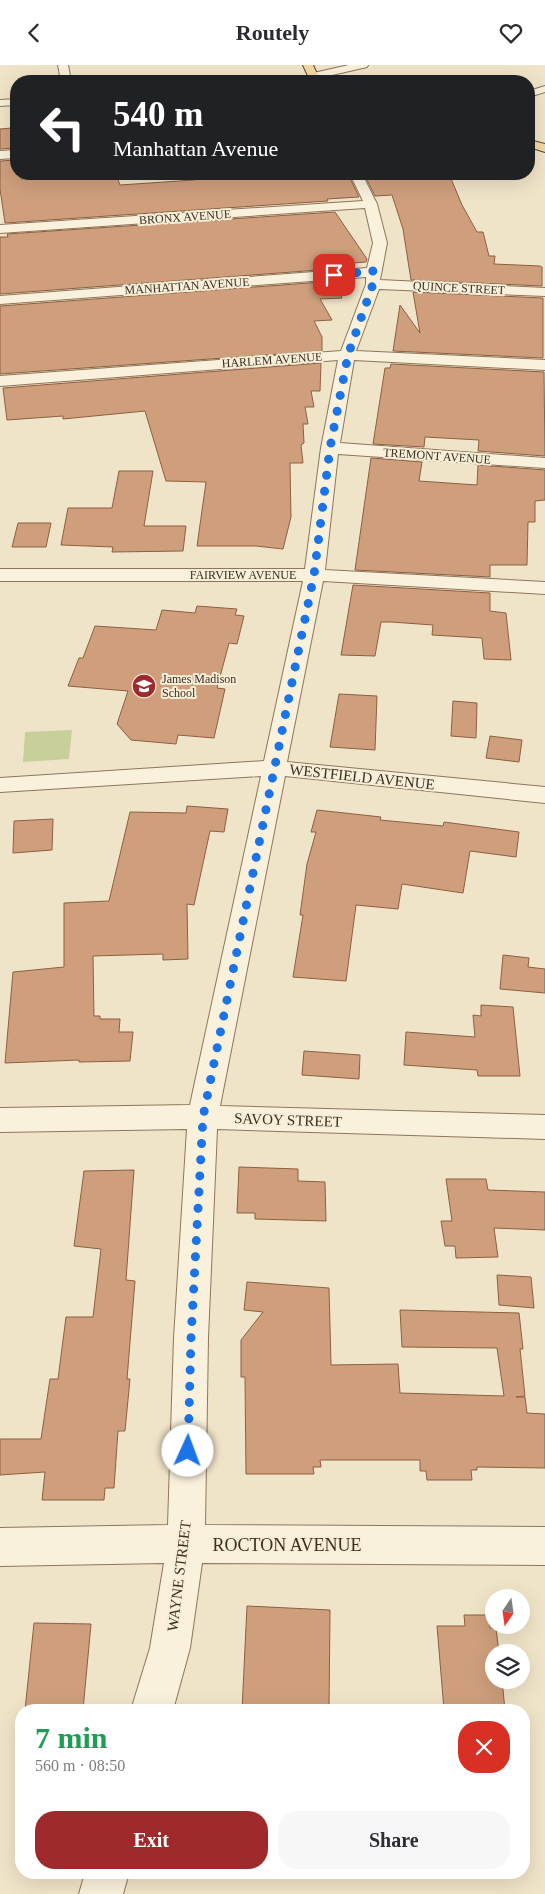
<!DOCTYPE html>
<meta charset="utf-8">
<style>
body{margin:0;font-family:"Times New Roman",serif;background:#f7f7f7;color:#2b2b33;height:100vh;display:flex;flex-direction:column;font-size:19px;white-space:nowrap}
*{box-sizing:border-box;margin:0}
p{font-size:16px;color:#7c7c81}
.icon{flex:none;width:28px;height:28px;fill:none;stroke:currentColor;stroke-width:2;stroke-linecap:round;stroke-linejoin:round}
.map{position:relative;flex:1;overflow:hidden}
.panel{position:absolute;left:15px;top:1639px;width:515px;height:175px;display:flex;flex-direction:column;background:#fff;border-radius:20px;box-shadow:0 5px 20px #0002}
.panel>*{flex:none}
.guide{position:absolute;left:10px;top:10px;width:525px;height:105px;border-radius:20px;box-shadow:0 5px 20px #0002;background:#202124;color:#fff;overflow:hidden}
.needle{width:32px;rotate:193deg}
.buttons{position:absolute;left:485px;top:1524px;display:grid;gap:10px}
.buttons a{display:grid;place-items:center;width:45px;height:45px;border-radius:50%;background:#fff;box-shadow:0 5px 20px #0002;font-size:25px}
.pin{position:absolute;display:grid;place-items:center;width:42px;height:42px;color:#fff;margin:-21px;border-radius:10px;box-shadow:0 2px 8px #0006}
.me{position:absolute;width:55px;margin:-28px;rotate:2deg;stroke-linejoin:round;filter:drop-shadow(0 0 4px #0008)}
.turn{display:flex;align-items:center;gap:18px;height:105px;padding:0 20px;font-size:22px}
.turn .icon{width:65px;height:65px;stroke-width:2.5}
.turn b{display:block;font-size:35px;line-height:42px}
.round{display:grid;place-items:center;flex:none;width:52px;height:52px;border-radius:20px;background:#f7f7f7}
.overview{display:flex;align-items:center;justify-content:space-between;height:85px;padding:0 20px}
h1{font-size:30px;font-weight:800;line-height:38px;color:#1e9e55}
.action{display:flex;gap:10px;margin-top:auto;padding:10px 20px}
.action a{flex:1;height:58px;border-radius:20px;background:#9e2a2b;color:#fff;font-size:20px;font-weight:800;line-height:58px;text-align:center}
.action a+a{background:#f7f7f7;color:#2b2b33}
header{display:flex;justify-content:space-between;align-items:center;height:65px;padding:0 20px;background:#fff;font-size:22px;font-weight:800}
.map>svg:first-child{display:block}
</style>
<header><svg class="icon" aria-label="back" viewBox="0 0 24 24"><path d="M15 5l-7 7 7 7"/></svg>Routely<svg class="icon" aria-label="heart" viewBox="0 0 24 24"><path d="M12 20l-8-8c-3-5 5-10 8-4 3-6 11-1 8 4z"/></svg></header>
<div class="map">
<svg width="545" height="1829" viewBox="0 0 545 1829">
<rect width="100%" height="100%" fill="#f0e4c8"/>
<polygon fill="#c9cf9b" points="72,665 69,694 23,697 25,667"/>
<g fill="#cf9f7d" stroke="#8d5f41">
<polygon points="12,63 16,83 0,84 0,64"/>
<polygon points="16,95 16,109 21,109 21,114 71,110 71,109 116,109 120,120 194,115 192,109 348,109 359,132 327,134 328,136 5,158 0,124 0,96"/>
<polygon points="364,109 449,109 462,140 477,167 483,167 489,191 495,191 494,199 540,201 542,202 542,221 411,215 403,164 392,130 375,131"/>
<polygon points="335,147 367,194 366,197 331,200 332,204 0,229 0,172 8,172 7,169"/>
<polygon points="336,216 342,233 320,234 332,255 314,256 322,272 322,286 0,309 0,241"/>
<polygon points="413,227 543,233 543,293 393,286 400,240 420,268"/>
<polygon points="321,298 320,326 311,326 314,342 305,342 308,359 303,359 304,378 301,380 303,398 290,398 291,452 283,484 256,481 197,481 206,417 166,416 145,346 63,354 63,351 7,355 3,323"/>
<polygon points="391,299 544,307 545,391 478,386 479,375 425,372 424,382 373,379 385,303 390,303"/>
<polygon points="371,393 422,397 419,416 477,420 478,400 545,405 545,435 535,436 535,457 528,457 527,500 490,500 490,512 355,505"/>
<polygon points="119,406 153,406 144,461 186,461 183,486 112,487 113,482 61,480 68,443 112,443"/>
<polygon points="18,458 51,458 46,482 12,482"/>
<polygon points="353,520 490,528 490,546 506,548 511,595 484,594 482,573 432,570 433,560 391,557 381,557 375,591 341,590"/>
<polygon points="197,541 237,544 235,550 244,551 237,579 229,578 217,623 225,624 214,673 178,670 176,679 131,675 117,659 128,626 68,621 79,593 83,593 95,561 156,565 162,545 195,548"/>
<polygon points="339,629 377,631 375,685 330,682"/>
<polygon points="453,636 477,638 476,673 451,671"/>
<polygon points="490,671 522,675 519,697 486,693"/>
<polygon points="187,741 228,744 224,767 210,766 194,840 187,839 188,894 163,895 163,889 93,891 94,951 100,951 100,954 120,954 119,967 133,967 130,996 79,997 79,995 5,998 13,907 64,902 64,838 109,836 130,747 186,748"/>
<polygon points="317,745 381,752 380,755 443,761 444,757 519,767 516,792 470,786 463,828 402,819 398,844 356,840 346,916 293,912 303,850 300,850 307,799 316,767 311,767"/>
<polygon points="53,754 52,785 13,788 14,756"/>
<polygon points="503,890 529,893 528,902 545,904 545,928 500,924"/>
<polygon points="481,940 513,942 520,1011 478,1011 477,1005 404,1000 406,967 475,972 473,950 481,951"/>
<polygon points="304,986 360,990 359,1014 302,1010"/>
<polygon points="239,1102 298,1104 298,1116 325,1117 326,1156 255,1154 255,1148 237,1148"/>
<polygon points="134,1105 126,1215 135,1216 127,1314 130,1314 125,1366 118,1366 114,1423 105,1423 104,1435 42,1435 45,1407 0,1410 0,1374 41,1374 50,1314 58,1314 66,1252 93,1252 101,1184 74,1181 84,1106"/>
<polygon points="446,1114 486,1114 488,1125 545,1127 545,1165 494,1163 498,1192 456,1193 455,1181 445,1181 441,1156 452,1156"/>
<polygon points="497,1210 531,1212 534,1243 499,1240"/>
<polygon points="247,1217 329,1223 331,1300 398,1299 400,1328 504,1331 497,1283 402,1282 400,1245 519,1248 523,1284 520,1284 525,1331 516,1332 525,1332 527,1348 545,1349 545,1403 477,1402 477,1405 471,1405 472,1415 427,1415 426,1406 420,1406 420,1395 320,1395 321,1402 313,1402 314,1409 246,1409 245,1312 241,1312 241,1275 263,1247 244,1245"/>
<polygon points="247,1541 330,1545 329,1645 242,1645"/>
<polygon points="464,1550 489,1550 490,1563 496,1563 499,1588 494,1588 494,1615 502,1615 505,1645 444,1645 437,1561 465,1561"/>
<polygon points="34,1558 91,1559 83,1645 25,1645"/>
</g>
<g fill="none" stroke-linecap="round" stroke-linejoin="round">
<g stroke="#8d765c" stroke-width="2">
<g id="minor">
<polygon points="58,0 68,0 71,16 61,16"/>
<polygon points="349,0 368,0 367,2 319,13 320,16 310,16 308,11 309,9"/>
<polygon points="545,21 545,27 529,32 529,26"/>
<polygon points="16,34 16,40 0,41 0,35"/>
<polygon points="16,85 16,93 0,94 0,86"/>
<polygon points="350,109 362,109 377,139 387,178 380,215 545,223 545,231 379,224 356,286 545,295 545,305 354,295 340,378 545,393 545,403 338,389 325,505 545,517 545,529 323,516 287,697 545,722 545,738 285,711 220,1041 545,1050 545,1074 217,1064 208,1273 205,1460 545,1462 545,1500 202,1498 190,1583 173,1645 131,1645 150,1583 164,1498 0,1501 0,1463 168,1460 174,1273 187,1064 0,1067 0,1043 190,1040 261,711 0,727 0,713 264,696 303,516 0,516 0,504 305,504 321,383 338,295 0,321 0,311 341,286 366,219 366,212 0,239 0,231 367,203 373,178 365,143 0,168 0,160 363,136"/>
<polygon points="85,1808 129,1808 123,1829 79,1829"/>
</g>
</g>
<g stroke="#5b4430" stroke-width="2">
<g id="major">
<polygon points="303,0 313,0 317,9 334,16 319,16 309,13"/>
<polygon points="529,75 545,79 545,87 529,82"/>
</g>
</g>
<use href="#minor" fill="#faf1dc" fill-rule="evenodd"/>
<use href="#major" fill="#f3d9a0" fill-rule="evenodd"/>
</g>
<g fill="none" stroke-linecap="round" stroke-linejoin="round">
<polyline stroke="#1a73e8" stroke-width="9" stroke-dasharray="0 16.2" points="188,1386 191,1273 203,1052 314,510 330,383 348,290 373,219 373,206 334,210"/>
</g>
<defs>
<g id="school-disc" transform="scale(1.25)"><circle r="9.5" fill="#9e2a2b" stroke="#f7eed8"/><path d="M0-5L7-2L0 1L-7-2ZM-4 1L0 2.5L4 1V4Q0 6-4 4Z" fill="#fff"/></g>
</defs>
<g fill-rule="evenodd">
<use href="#school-disc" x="144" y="621"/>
</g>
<g text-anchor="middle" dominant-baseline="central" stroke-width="4" stroke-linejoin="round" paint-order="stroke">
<g font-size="12" fill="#3d2e20" stroke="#f7eed8">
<text transform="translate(185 152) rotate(-4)">BRONX AVENUE</text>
<text transform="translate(187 221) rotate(-4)">MANHATTAN AVENUE</text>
<text transform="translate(459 223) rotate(3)">QUINCE STREET</text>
<text transform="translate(272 295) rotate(-4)">HARLEM AVENUE</text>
<text transform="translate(437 391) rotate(4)">TREMONT AVENUE</text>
<text x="243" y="510">FAIRVIEW AVENUE</text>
</g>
<g font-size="12" fill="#3d2e20" stroke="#f7eed8" text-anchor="start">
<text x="162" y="614">James Madison<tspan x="162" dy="14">School</tspan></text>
</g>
<g font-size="15" fill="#3d2e20" stroke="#f7eed8">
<text transform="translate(362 712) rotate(6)">WESTFIELD AVENUE</text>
<text transform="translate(288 1055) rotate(2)">SAVOY STREET</text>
<text transform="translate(179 1511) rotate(-83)">WAYNE STREET</text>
</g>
<g font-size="18" fill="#3d2e20" stroke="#f7eed8">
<text x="287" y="1480">ROCTON AVENUE</text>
</g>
</g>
</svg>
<div class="buttons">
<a><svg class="needle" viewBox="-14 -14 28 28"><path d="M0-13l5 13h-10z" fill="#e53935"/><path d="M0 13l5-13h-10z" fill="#7c7c81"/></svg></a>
<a><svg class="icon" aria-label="layers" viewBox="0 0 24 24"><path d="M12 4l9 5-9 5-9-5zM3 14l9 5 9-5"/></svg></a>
</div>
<div class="pin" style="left:334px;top:210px;background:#d93025"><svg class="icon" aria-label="arrive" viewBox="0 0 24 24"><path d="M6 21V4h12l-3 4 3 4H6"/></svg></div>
<svg class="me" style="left:188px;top:1386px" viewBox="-20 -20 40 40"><circle r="19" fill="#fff"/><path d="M0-13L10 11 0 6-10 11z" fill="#1a73e8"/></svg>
<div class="guide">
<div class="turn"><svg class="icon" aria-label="left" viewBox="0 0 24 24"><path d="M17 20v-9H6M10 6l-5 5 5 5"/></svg><div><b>540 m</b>Manhattan Avenue</div></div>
</div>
<section class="panel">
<div class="overview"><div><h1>7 min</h1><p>560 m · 08:50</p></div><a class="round" style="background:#d93025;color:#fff"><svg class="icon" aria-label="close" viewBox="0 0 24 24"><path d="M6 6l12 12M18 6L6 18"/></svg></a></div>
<div class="action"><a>Exit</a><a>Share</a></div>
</section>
</div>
